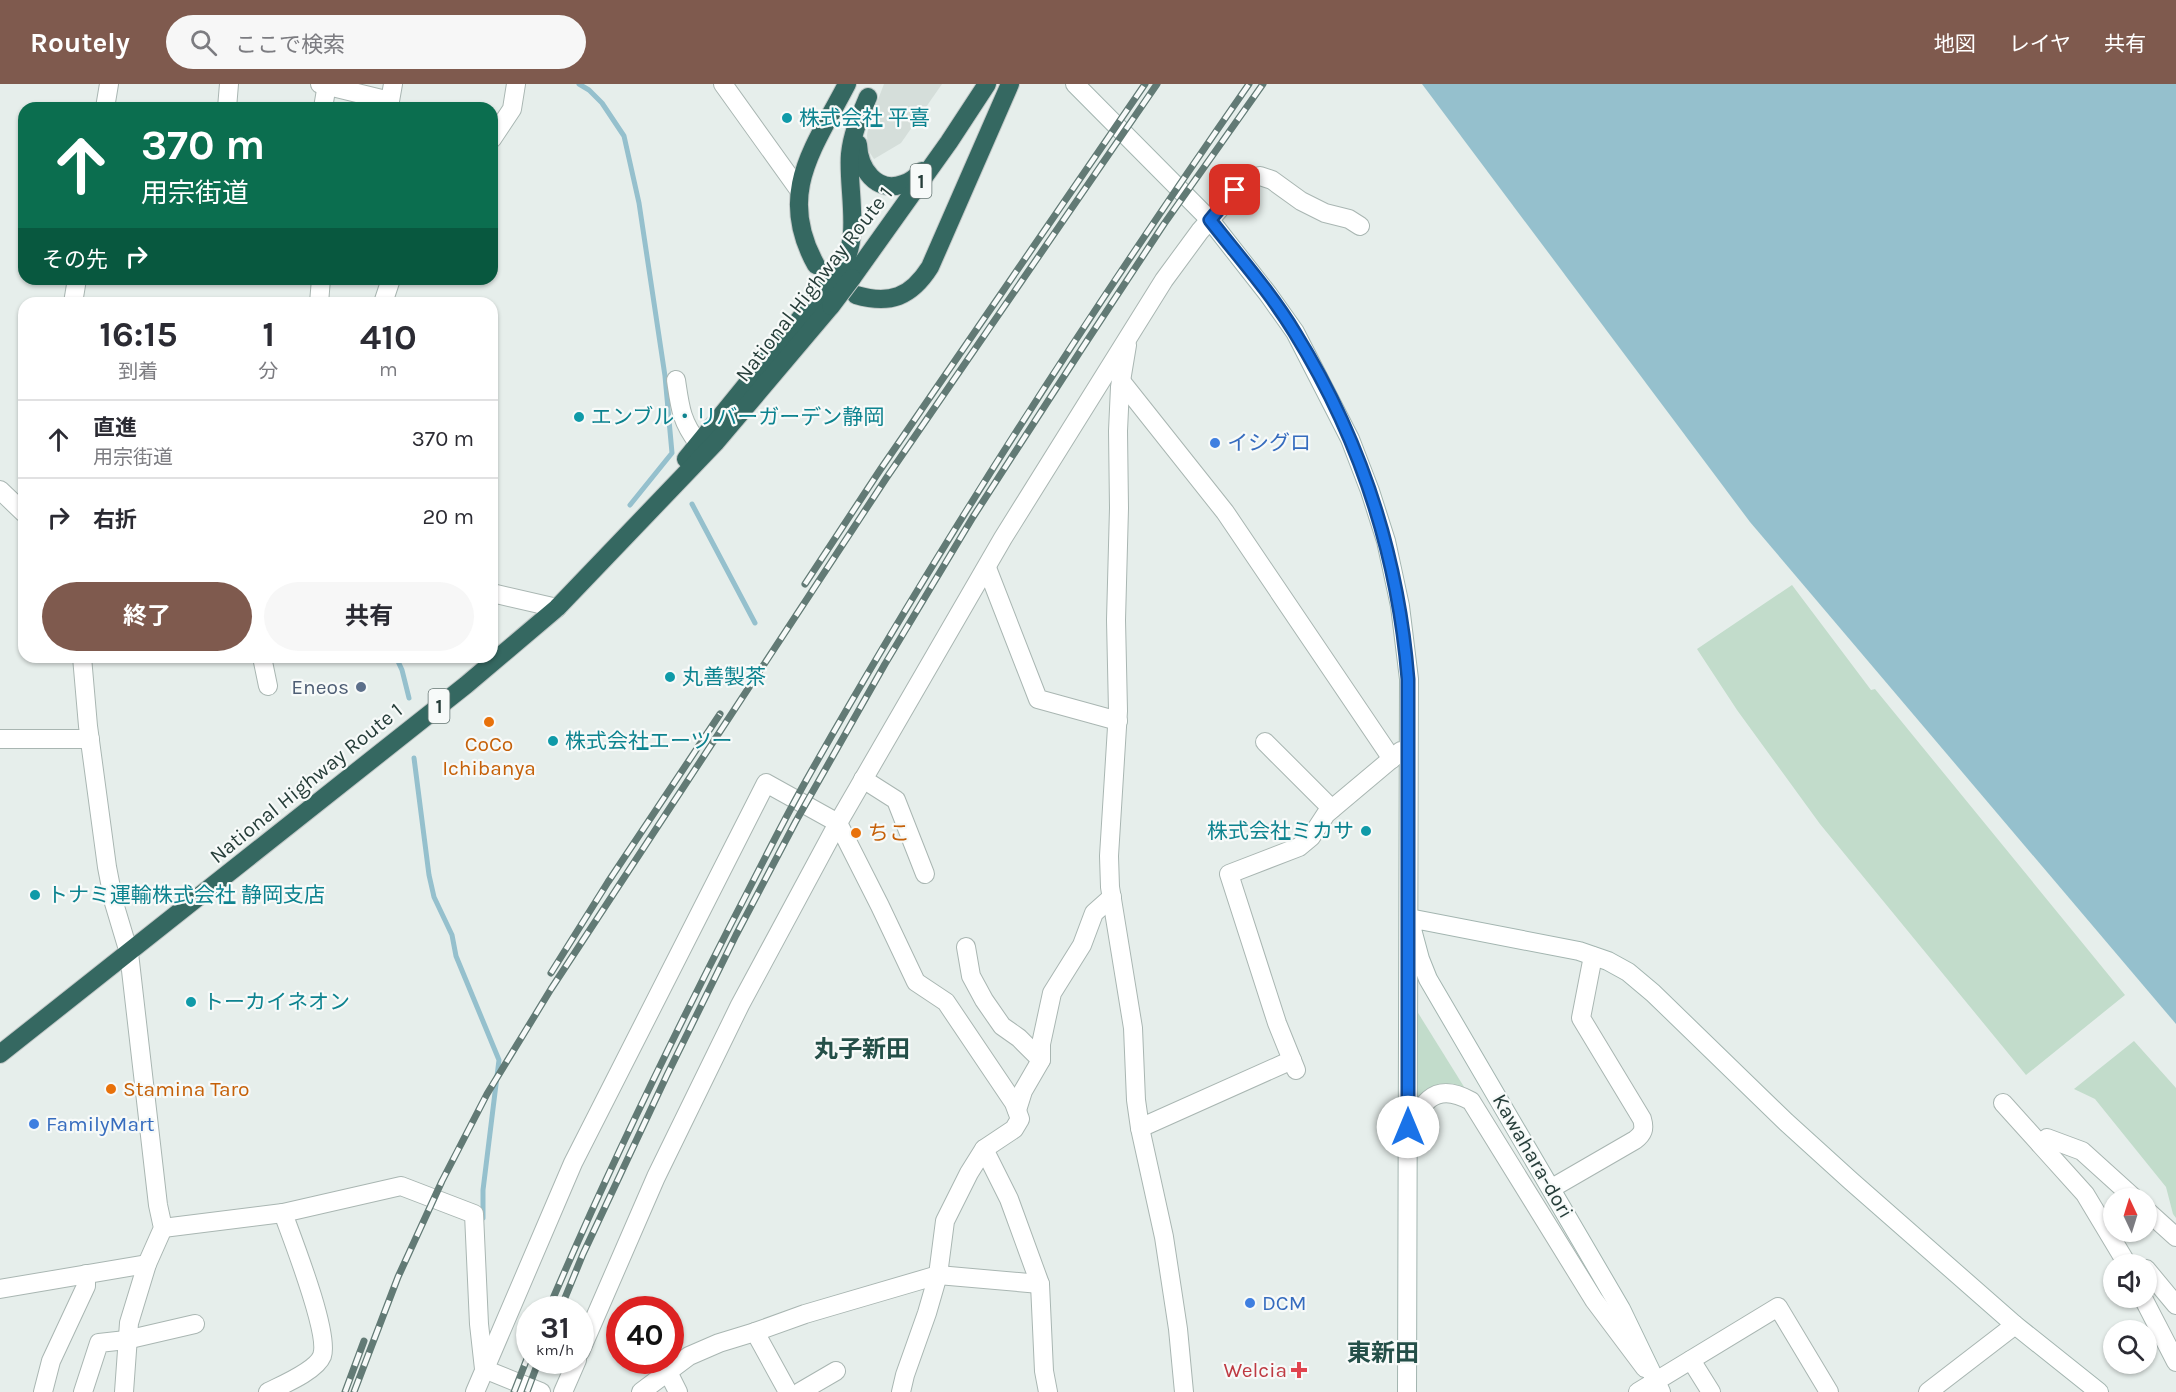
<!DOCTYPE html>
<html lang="ja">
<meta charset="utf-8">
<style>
body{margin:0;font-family:Karla,"Noto Sans JP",sans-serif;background:#f7f7f7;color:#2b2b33;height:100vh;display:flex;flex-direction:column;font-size:22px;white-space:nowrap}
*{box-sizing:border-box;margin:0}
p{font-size:20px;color:#7c7c81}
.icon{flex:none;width:33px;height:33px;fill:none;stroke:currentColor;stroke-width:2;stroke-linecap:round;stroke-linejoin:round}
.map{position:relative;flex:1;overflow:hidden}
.side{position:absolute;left:18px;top:213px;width:480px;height:366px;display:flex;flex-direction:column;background:#fff;border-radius:18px;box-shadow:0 2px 4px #0004}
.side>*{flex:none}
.top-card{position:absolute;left:18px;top:18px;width:480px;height:183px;border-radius:18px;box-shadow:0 2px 4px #0004;background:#0b6e4f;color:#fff;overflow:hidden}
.needle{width:39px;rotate:356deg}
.fabs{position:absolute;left:2103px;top:1104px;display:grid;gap:12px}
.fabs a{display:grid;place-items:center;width:54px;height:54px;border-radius:50%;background:#fff;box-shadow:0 2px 4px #0004;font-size:30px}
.speed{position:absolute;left:516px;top:1212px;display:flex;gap:12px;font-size:30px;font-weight:700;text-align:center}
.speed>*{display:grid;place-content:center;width:78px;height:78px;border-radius:50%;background:#fff;box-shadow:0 2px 4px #0004;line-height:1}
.speed small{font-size:15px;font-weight:400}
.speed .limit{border:9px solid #d22;background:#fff;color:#111}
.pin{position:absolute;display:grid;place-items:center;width:51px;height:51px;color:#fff;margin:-26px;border-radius:12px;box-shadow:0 3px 9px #0006}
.me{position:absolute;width:66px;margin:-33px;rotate:0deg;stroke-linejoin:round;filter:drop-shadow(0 0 4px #0008)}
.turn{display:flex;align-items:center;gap:21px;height:126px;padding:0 24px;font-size:27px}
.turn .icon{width:78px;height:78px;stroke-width:2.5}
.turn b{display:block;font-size:42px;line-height:51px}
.then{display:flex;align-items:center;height:57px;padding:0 24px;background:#0003;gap:12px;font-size:22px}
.eta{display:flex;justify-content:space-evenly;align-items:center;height:102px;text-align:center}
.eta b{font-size:36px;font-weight:700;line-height:42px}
.action{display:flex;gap:12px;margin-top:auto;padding:12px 24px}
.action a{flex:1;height:69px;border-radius:36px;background:#7f5a4e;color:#fff;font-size:24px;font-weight:700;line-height:69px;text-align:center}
.action a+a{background:#f7f7f7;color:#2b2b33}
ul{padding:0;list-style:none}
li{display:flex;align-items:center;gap:18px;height:78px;padding:0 24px;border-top:2px solid #e1e1e2}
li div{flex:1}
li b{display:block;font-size:22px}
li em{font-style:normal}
header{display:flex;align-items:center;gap:36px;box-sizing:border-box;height:84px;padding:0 30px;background:#7f5a4e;color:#fff}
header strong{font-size:28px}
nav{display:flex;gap:33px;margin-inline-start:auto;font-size:21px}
.search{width:420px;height:54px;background:#f7f7f7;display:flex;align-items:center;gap:15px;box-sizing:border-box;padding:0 21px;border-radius:33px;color:#7c7c81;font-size:22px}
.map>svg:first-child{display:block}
</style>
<header>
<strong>Routely</strong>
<div class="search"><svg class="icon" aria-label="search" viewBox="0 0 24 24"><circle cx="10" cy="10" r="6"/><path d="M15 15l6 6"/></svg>ここで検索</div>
<nav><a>地図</a><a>レイヤ</a><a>共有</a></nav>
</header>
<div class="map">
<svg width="2176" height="1308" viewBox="0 0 2176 1308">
<rect width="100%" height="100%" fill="#e6eeeb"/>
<polygon fill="#d5deda" points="884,0 942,0 901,59 874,75 868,66 867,51 869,39"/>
<g fill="#c2dccb">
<polygon points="1792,501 1871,606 1875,605 2125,911 2026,991 1820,740 1737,626 1697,565"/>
<polygon points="1415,924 1466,1006 1416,1020"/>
<polygon points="2134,957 2176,1004 2176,1134 2173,1130 2166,1103 2095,1015 2074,1005"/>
</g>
<polygon fill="#95c0cd" points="1422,0 2176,0 2176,940 1750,438"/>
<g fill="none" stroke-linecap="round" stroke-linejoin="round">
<g stroke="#95c0cd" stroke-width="5">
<polyline points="579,0 589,6 602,19 624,52 639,119 665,292 672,369 630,421"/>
<polyline points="692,420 755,539"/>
<polyline points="396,573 402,586 409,614"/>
<polyline points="414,674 429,791 434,813 452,851 456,872 499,976 483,1106 483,1134"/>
</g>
<g stroke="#a9b6b2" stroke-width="20">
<g id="street">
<polyline points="320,0 390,17 393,0"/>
<polyline points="723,0 799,106"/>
<polyline points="105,24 109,0"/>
<polyline points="227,24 229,0"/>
<polyline points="323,24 327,0"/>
<polyline points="492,55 512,25 516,0"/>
<polyline points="73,219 77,195"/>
<polyline points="319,219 321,195"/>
<polyline points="383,219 391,195"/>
<polyline points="1127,261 1120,303 1118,347 1119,424 1116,536 1118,627 1109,772 1110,803 1133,944 1136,1016 1140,1044 1164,1153 1178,1245 1184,1308"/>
<path d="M676 296C680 323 681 337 698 359"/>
<polyline points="1121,297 1225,428 1392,675"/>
<polyline points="0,406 24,429"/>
<polyline points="987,484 1038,615 1118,637"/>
<polyline points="492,509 557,524"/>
<polyline points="82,573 88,642 107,783 114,819 129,869 158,1121 163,1144 147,1180 129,1239 124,1308"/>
<polyline points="262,573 268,602"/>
<polyline points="0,655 90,655"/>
<polyline points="1265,658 1332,725"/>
<polyline points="863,695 896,716 925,790"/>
<polyline points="966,863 971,892 984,916 1002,942 1019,954 1041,976"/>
<polyline points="1296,986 1277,939 1229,790 1299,763 1311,753 1326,730 1401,667"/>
<polyline points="2003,1019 2085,1110 2127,1180"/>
<polyline points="1017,1026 1023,1007 1041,976 1041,960 1052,909 1082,861 1094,829 1112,813"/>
<polyline points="1140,1044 1292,976"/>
<path d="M1415 1057C1415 1020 1434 996 1471 1017L1594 1216 1645 1284"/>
<polyline points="2040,1060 2047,1054 2082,1067 2134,1114"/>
<path d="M1552 1104 1635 1056C1643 1050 1645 1045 1642 1035L1581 934 1593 872"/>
<polyline points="2146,1126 2176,1153"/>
<polyline points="163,1144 283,1129 401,1102 474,1130 479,1240 484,1285 541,1308"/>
<polyline points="2146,1185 2176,1221"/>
<polyline points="0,1205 147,1180"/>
<polyline points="2143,1214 2176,1278"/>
<polyline points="755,1248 805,1230 938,1191 1040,1200"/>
<polyline points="580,1268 656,1093 740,921 838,739 1003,454 1164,196 1200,147 1246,95 1260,92 1272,96 1301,117 1325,129 1349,135 1360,142"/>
<polyline points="1691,1276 1711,1308"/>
<polyline points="668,1288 678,1308"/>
<polyline points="43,1308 51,1277 86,1202 86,1190"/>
<polyline points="83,1308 99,1259 126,1256 195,1240"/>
<path d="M268 1308C282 1301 316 1287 322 1272 330 1250 292 1154 283 1129"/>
<polyline points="475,1308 573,1079 766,699 838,739 880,822 916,898 946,918 1014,1019 1020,1035 1014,1045 984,1065"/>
<polyline points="563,1308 577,1276"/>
<polyline points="641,1308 689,1272 719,1259 755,1248 788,1308"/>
<polyline points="800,1308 836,1287"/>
<polyline points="901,1308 905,1291 927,1229 938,1191 945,1137 969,1089 984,1065 1009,1115 1040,1200 1044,1287 1048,1308"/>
<polyline points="1638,1308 1778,1223 1829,1308"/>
<polyline points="1928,1308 2015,1241"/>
</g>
</g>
<g stroke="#a3b5b0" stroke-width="20">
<g id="secondary">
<polyline points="1075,0 1210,136 1268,210 1295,248 1350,355 1370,407 1386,457 1400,522 1409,595 1407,1308"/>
<polyline points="1661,1308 1621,1225 1428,895 1420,875 1409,834 1579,867 1608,877 1628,888 1653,909 1786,1038 1851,1097 2015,1241 2099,1308"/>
</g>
</g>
<g stroke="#c3c9c8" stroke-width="20">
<g id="highway">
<path d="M858 60C859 84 876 110 903 100 910 98 917 92 922 87"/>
<path d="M816 181C776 109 814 64 847 0"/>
<path d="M841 183C862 156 847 103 850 70 852 50 860 32 868 13"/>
<polyline points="852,194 949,58 987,0"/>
<path d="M856 211C890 221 911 213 930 183L1010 0"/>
<polyline points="686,375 820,210"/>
<polyline points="0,970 466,601 557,524 716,358 831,222"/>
</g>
</g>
<use href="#street" stroke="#fff" stroke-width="18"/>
<use href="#secondary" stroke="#fff" stroke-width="18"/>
<use href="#highway" stroke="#356861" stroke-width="18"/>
<g stroke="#627a75" stroke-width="7">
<g id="rail">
<polyline points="805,500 880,386 1145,0"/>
<polyline points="551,889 608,798 720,630"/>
<path d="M548 1226C604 1095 666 967 731 840 755 794 778 747 803 702 939 460 1090 228 1249 0"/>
<polyline points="560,1226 583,1170 667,991 736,851 796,737 885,580 973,433 1081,266 1164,140 1263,0"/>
<polyline points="345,1308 364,1257"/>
<polyline points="354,1308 398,1193 442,1097 487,1010 551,905 887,393 1157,0"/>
<polyline points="514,1308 530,1267"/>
<polyline points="527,1308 539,1276"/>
</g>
</g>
<use href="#rail" stroke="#f7faf9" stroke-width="4.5" stroke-dasharray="14" stroke-linecap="butt"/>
<g stroke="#c3c9c8" stroke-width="20" stroke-linecap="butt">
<g id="highway-bridge">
<polyline points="820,210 841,183"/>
<polyline points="831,222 852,194"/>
</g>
</g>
<use href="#highway-bridge" stroke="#356861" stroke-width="18"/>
</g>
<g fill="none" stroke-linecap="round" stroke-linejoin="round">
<g stroke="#114b97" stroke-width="15">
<path id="route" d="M1235 106 1210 136C1239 173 1271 209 1295 249 1360 354 1398 472 1408 595V1043"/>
</g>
<use href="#route" stroke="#1a73e8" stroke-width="10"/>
</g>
<g fill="#0f9aa8" stroke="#f7faf9" stroke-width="2">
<circle cx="787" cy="34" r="6"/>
<circle cx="579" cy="333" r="6"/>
<circle cx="670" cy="593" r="6"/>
<circle cx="553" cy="657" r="6"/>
<circle cx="1366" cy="747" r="6"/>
<circle cx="35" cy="811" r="6"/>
<circle cx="191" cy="918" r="6"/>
</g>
<g fill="#3f7fe0" stroke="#f7faf9" stroke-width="2">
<circle cx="1215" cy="359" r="6"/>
<circle cx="34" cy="1040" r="6"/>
<circle cx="1250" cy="1219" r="6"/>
</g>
<circle fill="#5c6f8a" stroke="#f7faf9" stroke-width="2" cx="361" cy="603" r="6"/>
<g fill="#e8710a" stroke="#f7faf9" stroke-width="2">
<circle cx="489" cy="638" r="6"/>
<circle cx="856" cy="749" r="6"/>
<circle cx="111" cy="1005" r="6"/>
</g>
<path fill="#e0444e" stroke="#f7faf9" stroke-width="2" d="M1296 1277h6v6h6v6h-6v6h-6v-6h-6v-6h6z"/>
<g text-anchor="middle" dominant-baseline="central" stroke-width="4.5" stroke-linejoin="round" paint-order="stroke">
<g fill="#f7faf9" stroke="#657673" stroke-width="1.5">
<rect x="910.5" y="80" width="21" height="34" rx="4.5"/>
<rect x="428.5" y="605" width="21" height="34" rx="4.5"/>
</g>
<g font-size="20" font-weight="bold" fill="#273e3a">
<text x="921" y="97">1</text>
<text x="439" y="622">1</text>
</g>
<g font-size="21" fill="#0d838f" stroke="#f7faf9" text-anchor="start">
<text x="799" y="34">株式会社 平喜</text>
<text x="591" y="333">エンブル・リバーガーデン静岡</text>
<text x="682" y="593">丸善製茶</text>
<text x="565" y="657">株式会社エーツー</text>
<text x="1354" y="747" text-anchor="end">株式会社ミカサ</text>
<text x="47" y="811">トナミ運輸株式会社 静岡支店</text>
<text x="203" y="918">トーカイネオン</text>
</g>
<g font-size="21" fill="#273e3a" stroke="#f7faf9">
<text transform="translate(814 200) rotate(-52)">National Highway Route 1</text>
<text transform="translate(306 699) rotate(-39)">National Highway Route 1</text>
<text transform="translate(1533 1072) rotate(60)">Kawahara-dori</text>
</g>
<g font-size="21" fill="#366cbe" stroke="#f7faf9" text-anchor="start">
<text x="1227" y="359">イシグロ</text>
<text x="46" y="1040">FamilyMart</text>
<text x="1262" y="1219">DCM</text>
</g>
<g font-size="21" fill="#4e5e75" stroke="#f7faf9" text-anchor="end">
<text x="349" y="603">Eneos</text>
</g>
<g font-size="21" fill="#c56008" stroke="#f7faf9" text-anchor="start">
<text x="489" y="660" text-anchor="middle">CoCo<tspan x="489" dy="24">Ichibanya</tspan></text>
<text x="868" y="749">ちこ</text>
<text x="123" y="1005">Stamina Taro</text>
</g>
<g font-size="21" fill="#be3a42" stroke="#f7faf9" text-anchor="end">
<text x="1287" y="1286">Welcia</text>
</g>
<g font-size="24" font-weight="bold" fill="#244f48" stroke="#f7faf9">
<text x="862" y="965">丸子新田</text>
<text x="1383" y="1269">東新田</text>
</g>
</g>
</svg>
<div class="fabs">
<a><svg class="needle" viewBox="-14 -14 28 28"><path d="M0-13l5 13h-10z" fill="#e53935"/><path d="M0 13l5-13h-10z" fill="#7c7c81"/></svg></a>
<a><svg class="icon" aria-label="sound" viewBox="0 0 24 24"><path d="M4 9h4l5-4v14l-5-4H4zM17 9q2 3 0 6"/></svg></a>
<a><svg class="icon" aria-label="search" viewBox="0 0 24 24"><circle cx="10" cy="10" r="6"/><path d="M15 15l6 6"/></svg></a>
</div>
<div class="speed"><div>31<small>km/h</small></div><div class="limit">40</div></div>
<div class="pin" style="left:1235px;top:106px;background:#d93025"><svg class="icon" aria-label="arrive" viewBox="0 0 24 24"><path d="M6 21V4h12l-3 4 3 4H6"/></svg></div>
<svg class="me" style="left:1408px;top:1043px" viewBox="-20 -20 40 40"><circle r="19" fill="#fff"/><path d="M0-13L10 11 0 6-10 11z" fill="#1a73e8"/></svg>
<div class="top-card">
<div class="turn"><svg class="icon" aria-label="ahead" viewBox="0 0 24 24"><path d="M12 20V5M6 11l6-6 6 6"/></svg><div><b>370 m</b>用宗街道</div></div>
<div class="then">その先<svg class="icon" aria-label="right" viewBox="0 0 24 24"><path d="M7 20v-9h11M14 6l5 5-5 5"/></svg></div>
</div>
<section class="side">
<div class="eta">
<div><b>16:15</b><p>到着</p></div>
<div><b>1</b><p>分</p></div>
<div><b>410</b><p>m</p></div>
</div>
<ul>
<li><svg class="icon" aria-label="ahead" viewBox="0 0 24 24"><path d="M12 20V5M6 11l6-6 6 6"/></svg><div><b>直進</b><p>用宗街道</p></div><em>370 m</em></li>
<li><svg class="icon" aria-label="right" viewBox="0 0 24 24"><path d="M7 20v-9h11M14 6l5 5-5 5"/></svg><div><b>右折</b></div><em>20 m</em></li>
</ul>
<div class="action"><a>終了</a><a>共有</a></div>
</section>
</div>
